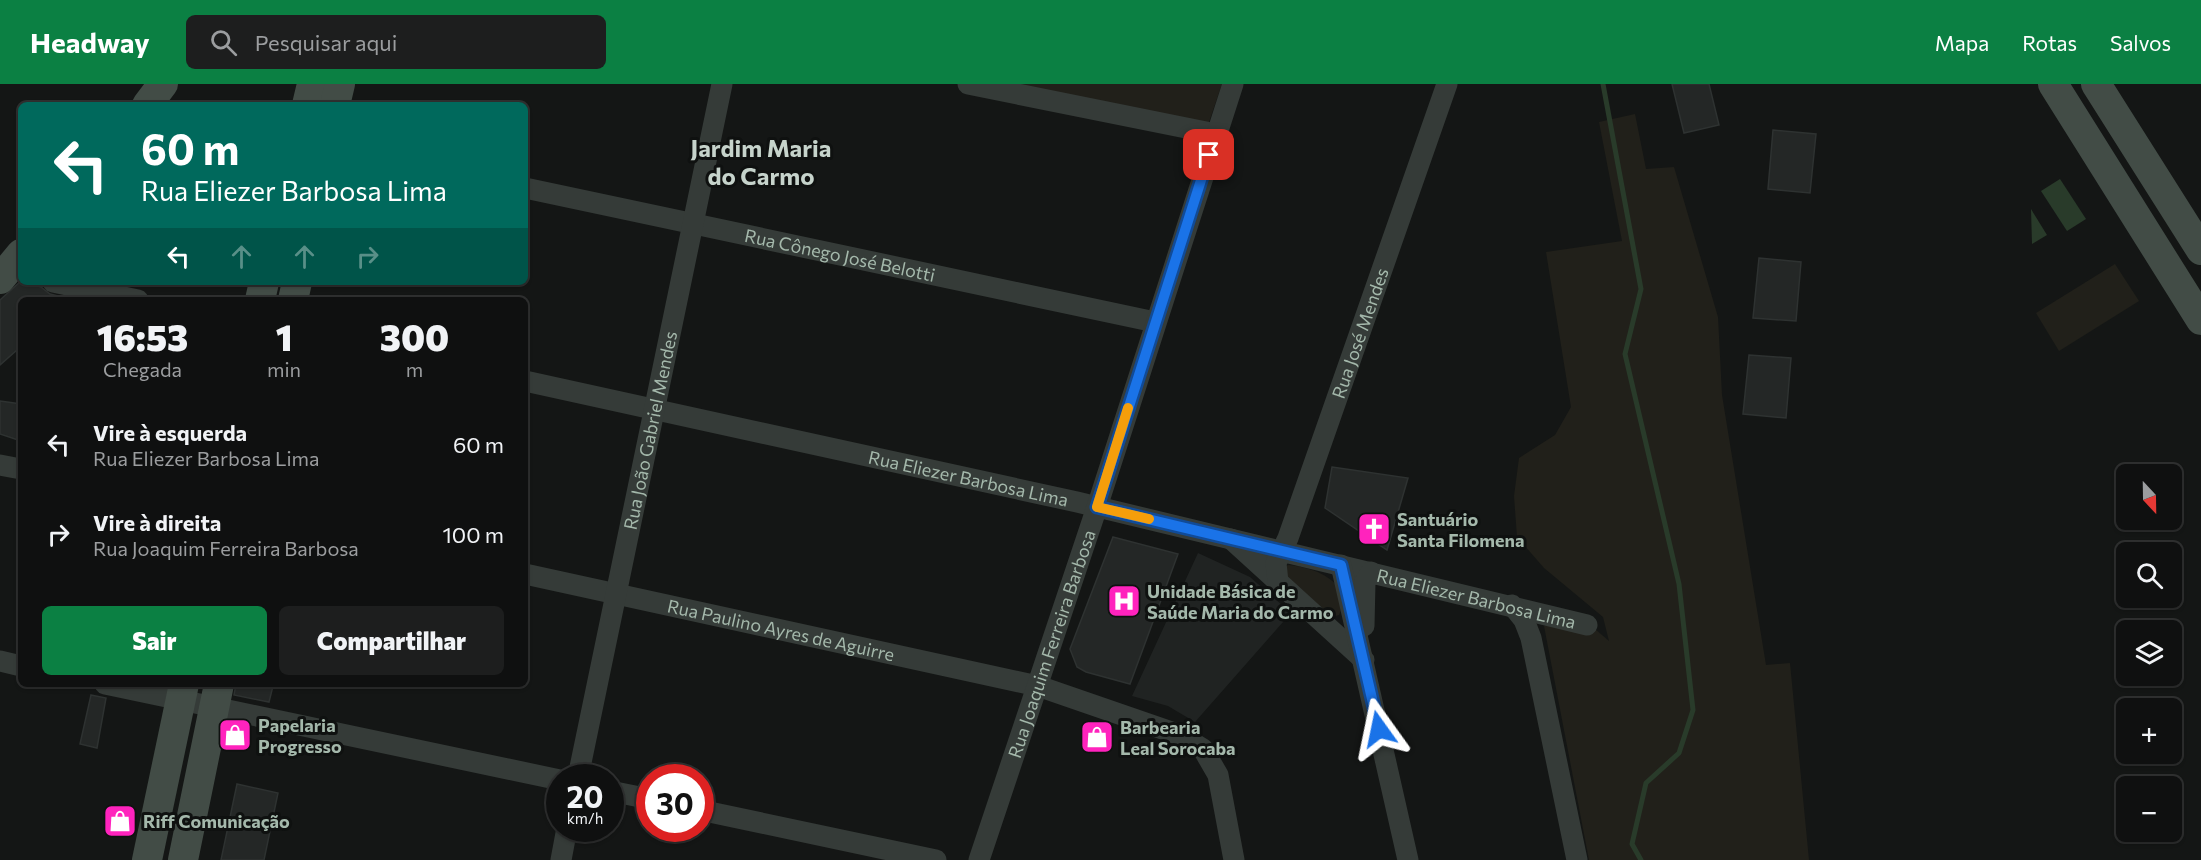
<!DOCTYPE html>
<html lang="pt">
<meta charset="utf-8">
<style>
body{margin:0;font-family:Commissioner,sans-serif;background:#1d1e1e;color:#f1f3f6;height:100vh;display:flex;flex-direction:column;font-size:22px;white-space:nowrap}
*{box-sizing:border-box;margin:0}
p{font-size:20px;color:#9b9d9f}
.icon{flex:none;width:33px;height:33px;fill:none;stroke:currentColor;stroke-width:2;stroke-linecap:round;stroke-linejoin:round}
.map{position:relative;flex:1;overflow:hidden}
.panel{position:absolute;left:18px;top:213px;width:510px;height:390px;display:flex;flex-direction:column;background:#0f1010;border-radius:9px;box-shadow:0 2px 4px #0004,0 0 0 2px #2f3030}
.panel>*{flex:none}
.top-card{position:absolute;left:18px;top:18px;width:510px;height:183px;border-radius:9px;box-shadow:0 2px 4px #0004,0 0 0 2px #2f3030;background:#00695c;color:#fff;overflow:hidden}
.needle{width:39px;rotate:158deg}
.fabs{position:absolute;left:2116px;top:380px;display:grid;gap:12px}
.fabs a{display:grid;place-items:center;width:66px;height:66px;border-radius:9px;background:#0f1010;box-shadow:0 2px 4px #0004,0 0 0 2px #2f3030;font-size:30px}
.speed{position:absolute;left:546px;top:680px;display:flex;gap:12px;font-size:30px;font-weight:700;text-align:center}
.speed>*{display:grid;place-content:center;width:78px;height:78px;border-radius:50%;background:#0f1010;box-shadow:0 2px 4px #0004,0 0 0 2px #2f3030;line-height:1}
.speed small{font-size:15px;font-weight:400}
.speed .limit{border:9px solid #d22;background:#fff;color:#111}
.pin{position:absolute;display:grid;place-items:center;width:51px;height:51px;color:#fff;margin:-26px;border-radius:12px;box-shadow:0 3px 9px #0006}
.me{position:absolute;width:66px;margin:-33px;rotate:348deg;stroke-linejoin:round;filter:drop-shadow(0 0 4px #0008)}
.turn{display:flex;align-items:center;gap:21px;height:126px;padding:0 24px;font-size:27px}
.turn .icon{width:78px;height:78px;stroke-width:2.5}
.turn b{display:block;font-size:42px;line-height:51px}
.lanes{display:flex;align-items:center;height:57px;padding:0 24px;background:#0003;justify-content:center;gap:30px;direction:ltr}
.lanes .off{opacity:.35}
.eta{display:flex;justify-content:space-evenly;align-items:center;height:102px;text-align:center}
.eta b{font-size:36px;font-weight:800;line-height:42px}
.button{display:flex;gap:12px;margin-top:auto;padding:12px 24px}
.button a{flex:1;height:69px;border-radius:9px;background:#0b8043;color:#fff;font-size:24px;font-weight:800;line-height:69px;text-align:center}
.button a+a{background:#1d1e1e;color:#f1f3f6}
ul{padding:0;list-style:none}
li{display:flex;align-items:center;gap:18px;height:90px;padding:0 24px}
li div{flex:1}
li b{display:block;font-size:22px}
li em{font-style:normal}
header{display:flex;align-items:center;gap:36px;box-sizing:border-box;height:84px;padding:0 30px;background:#0b8043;color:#fff}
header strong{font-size:28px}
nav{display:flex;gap:33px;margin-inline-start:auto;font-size:21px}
.search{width:420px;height:54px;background:#1d1e1e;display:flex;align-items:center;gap:15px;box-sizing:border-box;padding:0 21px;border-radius:9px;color:#9b9d9f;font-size:22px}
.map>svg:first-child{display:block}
</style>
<header>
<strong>Headway</strong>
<div class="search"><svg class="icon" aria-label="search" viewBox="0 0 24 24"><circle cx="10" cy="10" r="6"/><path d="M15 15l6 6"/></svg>Pesquisar aqui</div>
<nav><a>Mapa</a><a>Rotas</a><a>Salvos</a></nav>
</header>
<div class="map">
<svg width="2201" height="776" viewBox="0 0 2201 776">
<rect width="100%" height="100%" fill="#141615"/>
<polygon fill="#202322" points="1198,469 1250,493 1291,529 1195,638 1168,622 1132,612"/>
<g fill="#21201a">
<polygon points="1022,0 1222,0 1208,41 1021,5"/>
<polygon points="1635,30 1646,85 1674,83 1718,233 1722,311 1766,581 1790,579 1809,776 1589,776 1544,542 1553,539 1595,545 1609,557 1603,533 1544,484 1517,453 1514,412 1519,374 1555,351 1571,323 1546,168 1622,157 1599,38"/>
<polygon points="2115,180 2139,217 2059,267 2036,229"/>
<path d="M1288 481C1314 483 1354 498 1339 531L1329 534 1285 497 1282 485Z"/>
</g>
<g fill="#293b2a">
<polygon points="2060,95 2086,135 2067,147 2041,107"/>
<polygon points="2031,125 2047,151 2032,160"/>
</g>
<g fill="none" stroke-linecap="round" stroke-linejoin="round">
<polyline stroke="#293b2a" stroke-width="5" points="1603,0 1641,205 1625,270 1679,500 1693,626 1679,669 1646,699 1632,760 1641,776"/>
</g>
<g fill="#242726" stroke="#2e3231" stroke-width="1.5">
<polygon points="1672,0 1709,0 1719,41 1684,49"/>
<polygon points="1773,46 1816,50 1810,109 1768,105"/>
<polygon points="1759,174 1801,178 1796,237 1753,234"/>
<polygon points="21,197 41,203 50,210 74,216 21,216 21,266 17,266 0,281 0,216"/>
<polygon points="1749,271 1791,274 1786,334 1743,330"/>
<polygon points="0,317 21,320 21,357 0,350"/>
<polygon points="1332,383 1408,394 1387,466 1325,424"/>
<polygon points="1113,453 1178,470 1130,600 1086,588 1077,583 1070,565"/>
<polygon points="236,600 273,602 269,618 234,611"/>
<polygon points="91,611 106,614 97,664 80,660"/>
<polygon points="237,700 278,709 264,776 221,776"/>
</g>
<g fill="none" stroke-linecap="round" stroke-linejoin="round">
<g stroke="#353b38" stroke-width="21">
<polyline points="968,0 1216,50"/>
<path id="s1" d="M525 104 1155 238"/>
<polyline points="53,198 138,216"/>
<path id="s2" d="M525 297 1077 418 1587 541"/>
<polyline points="0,381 21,385"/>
<polyline points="1231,455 1364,576"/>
<polyline points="1341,481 1408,776"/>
<path id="s3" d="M525 490 1038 602 1180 651 1203 665 1218 691 1234 776"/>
<path id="s4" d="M1278 498 1276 479 1288 454 1447 0"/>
<polyline points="1512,521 1524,536 1531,554 1577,776"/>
<polyline points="1364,542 1365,498 1371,488"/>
<polyline points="0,577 21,582"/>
<polyline points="105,600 560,696"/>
<path id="s5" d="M578 693 722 0"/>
<polyline points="610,707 650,715"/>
<polyline points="700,726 936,776"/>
<polyline points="561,776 567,744"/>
<path id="s6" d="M979 776 1097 423 1233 0"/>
</g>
<g stroke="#424c46" stroke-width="30">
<polyline points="2053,0 2201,236"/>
<polyline points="2096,0 2201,166"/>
<polyline points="147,21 163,0"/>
<polyline points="307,21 312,0"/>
<polyline points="335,21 340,0"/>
<polyline points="0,195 21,170"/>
<polyline points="260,216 264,198"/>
<polyline points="293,216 297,198"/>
<polyline points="147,776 184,600"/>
<polyline points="183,776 219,600"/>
</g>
</g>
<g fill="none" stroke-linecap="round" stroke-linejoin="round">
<g stroke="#114b97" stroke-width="15">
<polyline id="route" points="1209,71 1097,423 1341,481 1379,645"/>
</g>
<use href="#route" stroke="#1a73e8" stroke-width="10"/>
<polyline stroke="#f59e0b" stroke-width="10" points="1128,324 1097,423 1149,435"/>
</g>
<defs>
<g id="church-square" transform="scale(1.725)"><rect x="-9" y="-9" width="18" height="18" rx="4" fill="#ff23bd" stroke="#0f1110"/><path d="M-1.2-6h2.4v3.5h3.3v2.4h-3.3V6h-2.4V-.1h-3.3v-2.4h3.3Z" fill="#fff"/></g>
<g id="hospital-square" transform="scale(1.725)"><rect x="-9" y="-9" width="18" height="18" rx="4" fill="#ff23bd" stroke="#0f1110"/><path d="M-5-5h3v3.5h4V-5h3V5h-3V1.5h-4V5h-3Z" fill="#fff"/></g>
<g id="shop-square" transform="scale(1.725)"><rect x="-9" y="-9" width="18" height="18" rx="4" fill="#ff23bd" stroke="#0f1110"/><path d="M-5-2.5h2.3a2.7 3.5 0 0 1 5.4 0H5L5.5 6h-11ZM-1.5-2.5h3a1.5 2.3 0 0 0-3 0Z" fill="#fff"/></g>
</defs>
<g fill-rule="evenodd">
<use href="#church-square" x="1374" y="445"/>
<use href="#hospital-square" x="1124" y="517"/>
<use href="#shop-square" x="235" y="651"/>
<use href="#shop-square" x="1097" y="653"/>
<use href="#shop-square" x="120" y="737"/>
</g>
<g text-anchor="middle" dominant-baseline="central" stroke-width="6" stroke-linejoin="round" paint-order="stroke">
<g font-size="18" fill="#a4b8ab" stroke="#0f1110">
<text stroke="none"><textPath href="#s1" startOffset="322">Rua Cônego José Belotti</textPath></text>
<text stroke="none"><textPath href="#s4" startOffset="264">Rua José Mendes</textPath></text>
<text stroke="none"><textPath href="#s5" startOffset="354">Rua João Gabriel Mendes</textPath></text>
<text stroke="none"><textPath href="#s2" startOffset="454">Rua Eliezer Barbosa Lima</textPath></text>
<text stroke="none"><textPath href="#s2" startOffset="976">Rua Eliezer Barbosa Lima</textPath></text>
<text stroke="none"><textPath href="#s3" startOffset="262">Rua Paulino Ayres de Aguirre</textPath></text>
<text stroke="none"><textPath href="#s6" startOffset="228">Rua Joaquim Ferreira Barbosa</textPath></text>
</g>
<g font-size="18" font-weight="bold" fill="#a4b8ab" stroke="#0f1110" text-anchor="start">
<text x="1397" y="435">Santuário<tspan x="1397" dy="21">Santa Filomena</tspan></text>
<text x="1147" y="507">Unidade Básica de<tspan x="1147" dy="21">Saúde Maria do Carmo</tspan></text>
<text x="258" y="641">Papelaria<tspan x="258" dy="21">Progresso</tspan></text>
<text x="1120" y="643">Barbearia<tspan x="1120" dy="21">Leal Sorocaba</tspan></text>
<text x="143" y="737">Riff Comunicação</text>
</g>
<g font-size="24" font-weight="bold" fill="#c6d3cb" stroke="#0f1110">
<text x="761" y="63">Jardim Maria<tspan x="761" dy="28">do Carmo</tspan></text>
</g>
</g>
</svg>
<div class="fabs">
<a><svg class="needle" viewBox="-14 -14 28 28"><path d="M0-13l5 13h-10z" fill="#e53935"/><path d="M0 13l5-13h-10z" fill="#9b9d9f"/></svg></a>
<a><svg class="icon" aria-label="search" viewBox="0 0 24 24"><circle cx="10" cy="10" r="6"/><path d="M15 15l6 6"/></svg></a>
<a><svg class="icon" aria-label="layers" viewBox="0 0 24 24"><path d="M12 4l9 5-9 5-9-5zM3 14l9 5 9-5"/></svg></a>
<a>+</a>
<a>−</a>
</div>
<div class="speed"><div>20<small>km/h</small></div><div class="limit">30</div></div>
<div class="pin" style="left:1209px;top:71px;background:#d93025"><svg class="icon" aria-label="arrive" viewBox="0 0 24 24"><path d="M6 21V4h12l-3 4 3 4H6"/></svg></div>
<svg class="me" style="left:1379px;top:645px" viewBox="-20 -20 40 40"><path d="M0-17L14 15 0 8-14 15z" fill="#1a73e8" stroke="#fff" stroke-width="4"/></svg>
<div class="top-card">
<div class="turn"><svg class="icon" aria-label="left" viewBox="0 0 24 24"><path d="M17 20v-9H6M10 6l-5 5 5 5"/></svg><div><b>60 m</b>Rua Eliezer Barbosa Lima</div></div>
<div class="lanes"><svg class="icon" aria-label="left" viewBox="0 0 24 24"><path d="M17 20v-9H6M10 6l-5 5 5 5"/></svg><svg class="icon off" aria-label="ahead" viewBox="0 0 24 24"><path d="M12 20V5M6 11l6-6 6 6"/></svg><svg class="icon off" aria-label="ahead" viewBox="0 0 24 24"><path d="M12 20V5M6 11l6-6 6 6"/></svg><svg class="icon off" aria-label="right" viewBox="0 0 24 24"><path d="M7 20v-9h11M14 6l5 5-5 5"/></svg></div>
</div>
<section class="panel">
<div class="eta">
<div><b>16:53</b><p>Chegada</p></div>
<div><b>1</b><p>min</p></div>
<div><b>300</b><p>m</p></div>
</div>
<ul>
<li><svg class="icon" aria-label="left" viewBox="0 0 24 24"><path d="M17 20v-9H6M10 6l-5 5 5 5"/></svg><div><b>Vire à esquerda</b><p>Rua Eliezer Barbosa Lima</p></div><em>60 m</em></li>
<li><svg class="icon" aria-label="right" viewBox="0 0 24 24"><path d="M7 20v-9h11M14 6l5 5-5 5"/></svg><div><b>Vire à direita</b><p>Rua Joaquim Ferreira Barbosa</p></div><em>100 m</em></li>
</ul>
<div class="button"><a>Sair</a><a>Compartilhar</a></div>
</section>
</div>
